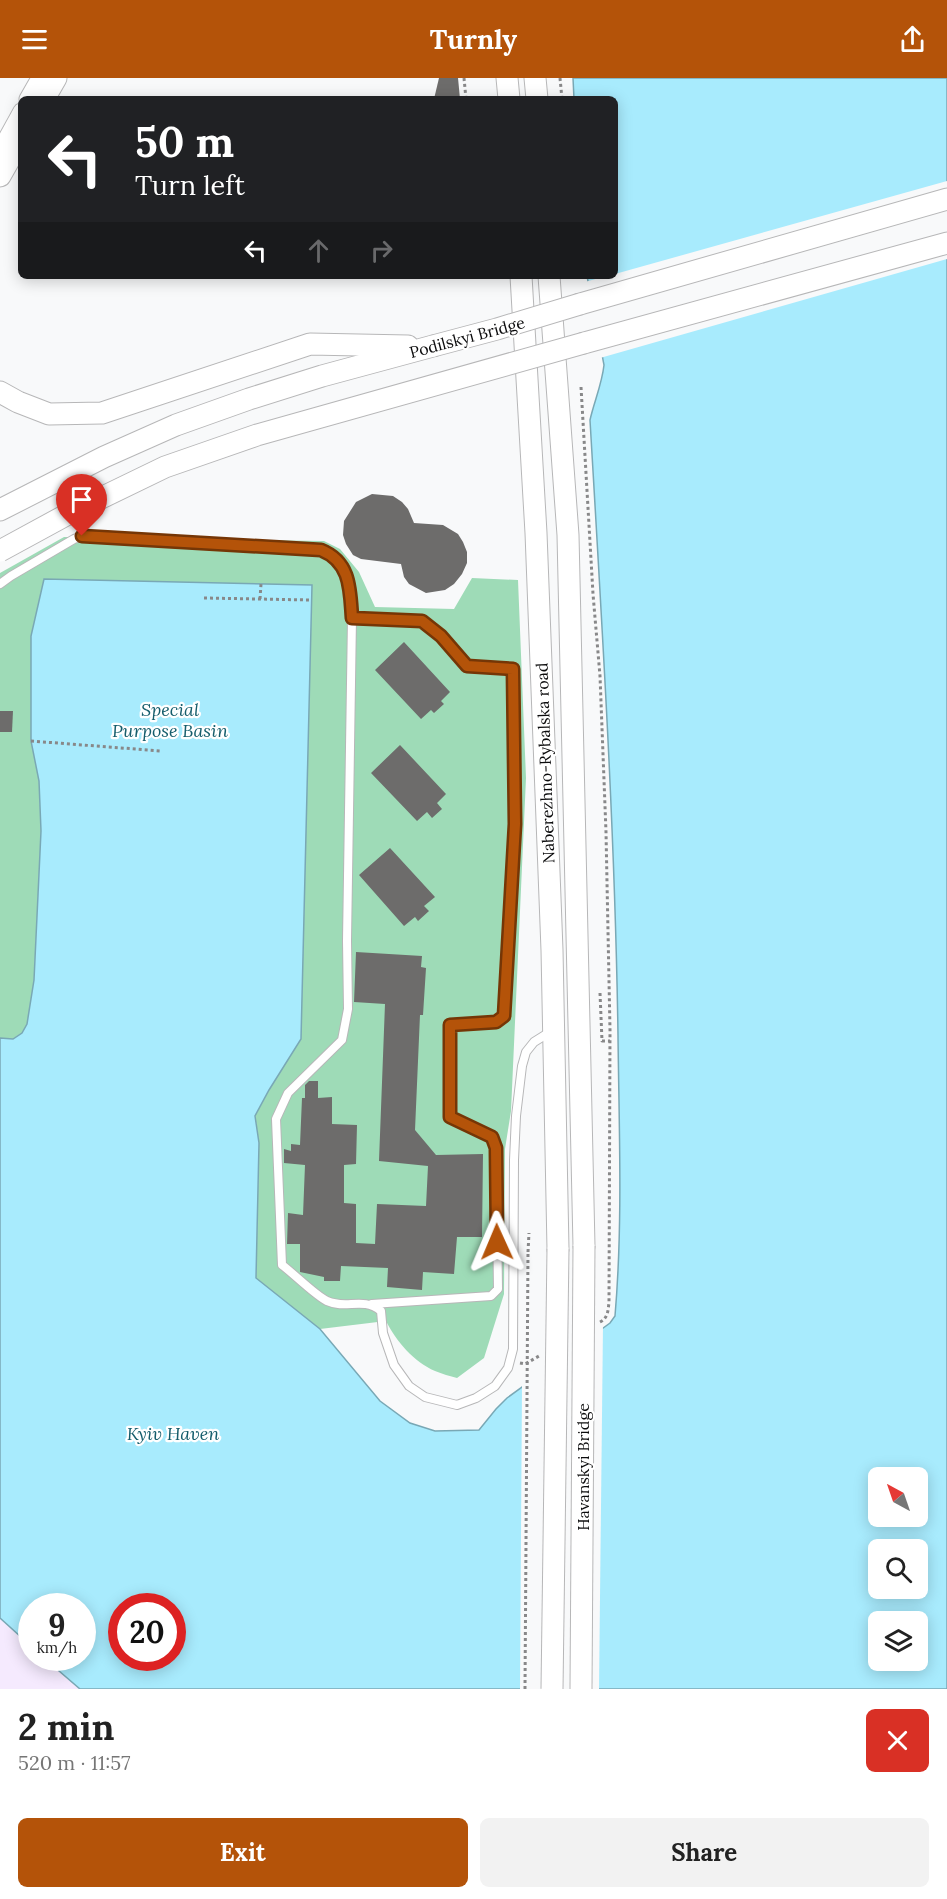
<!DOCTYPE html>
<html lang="en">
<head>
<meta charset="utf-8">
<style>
  body { margin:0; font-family:Lora,serif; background:#f2f2f2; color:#222; height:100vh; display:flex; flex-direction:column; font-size:22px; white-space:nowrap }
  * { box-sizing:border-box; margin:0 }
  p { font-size:20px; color:#767676 }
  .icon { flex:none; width:33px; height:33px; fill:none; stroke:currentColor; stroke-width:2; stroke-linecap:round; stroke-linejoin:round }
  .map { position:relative; height:1611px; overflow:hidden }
  .side { display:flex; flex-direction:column; background:#fff; flex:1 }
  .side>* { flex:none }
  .banner { position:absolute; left:18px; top:18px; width:600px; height:183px; border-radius:9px; box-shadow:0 3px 15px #0003; background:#202124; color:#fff; overflow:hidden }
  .needle { width:39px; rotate:320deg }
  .fabs { position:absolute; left:868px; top:1389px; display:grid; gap:12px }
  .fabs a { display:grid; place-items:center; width:60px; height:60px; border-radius:9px; background:#fff; box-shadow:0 3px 15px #0003; font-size:30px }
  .speed { position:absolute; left:18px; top:1515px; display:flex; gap:12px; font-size:30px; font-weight:700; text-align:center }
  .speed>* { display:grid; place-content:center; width:78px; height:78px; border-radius:50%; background:#fff; box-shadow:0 3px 15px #0003; line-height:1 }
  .speed small { font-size:15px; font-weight:400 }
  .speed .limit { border:9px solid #d22; background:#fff; color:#111 }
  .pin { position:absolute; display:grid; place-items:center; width:51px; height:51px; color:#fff; margin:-62px -26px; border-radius:50% 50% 50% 0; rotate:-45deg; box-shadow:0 0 6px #0007 }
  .pin .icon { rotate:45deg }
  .me { position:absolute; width:66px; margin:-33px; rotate:359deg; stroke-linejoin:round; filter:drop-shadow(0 0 4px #0008) }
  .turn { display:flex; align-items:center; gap:21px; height:126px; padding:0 18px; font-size:27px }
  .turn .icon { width:78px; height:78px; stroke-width:2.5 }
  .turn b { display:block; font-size:42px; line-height:51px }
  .lanes { display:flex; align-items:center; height:57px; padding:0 18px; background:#0003; justify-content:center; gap:30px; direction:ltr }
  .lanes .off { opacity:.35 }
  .round { display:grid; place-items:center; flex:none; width:63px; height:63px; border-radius:9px; background:#f2f2f2 }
  .overview { display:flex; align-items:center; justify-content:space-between; height:102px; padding:0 18px }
  h1 { font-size:36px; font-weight:800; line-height:45px }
  .primary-button { display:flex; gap:12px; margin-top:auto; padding:12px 18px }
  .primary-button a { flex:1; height:69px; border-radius:9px; background:#b45309; color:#fff; font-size:24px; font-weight:800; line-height:69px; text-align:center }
  .primary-button a+a { background:#f2f2f2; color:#222 }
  header { display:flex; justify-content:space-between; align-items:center; height:78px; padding:0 18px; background:#b45309; color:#fff; font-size:27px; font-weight:800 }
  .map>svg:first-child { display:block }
  .industrial { fill:#f5eafe }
  .green { fill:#9edbb7 }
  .water { fill:#a8ebfd; stroke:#79a8b5; stroke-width:1.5; fill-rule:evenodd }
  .pier { fill:#f8f9fa }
  .building { fill:#6d6c6b }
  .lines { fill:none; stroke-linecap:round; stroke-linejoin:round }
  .lane-casing { stroke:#b7b7b8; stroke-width:10 }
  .street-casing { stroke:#b7b7b8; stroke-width:17 }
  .secondary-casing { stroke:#b7b7b8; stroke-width:23 }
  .path { stroke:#888889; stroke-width:3; stroke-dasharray:3 3; stroke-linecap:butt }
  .lane { stroke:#fff; stroke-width:8 }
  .street { stroke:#fff; stroke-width:15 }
  .secondary { stroke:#fff; stroke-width:21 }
  .secondary-bridge-casing { stroke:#b7b7b8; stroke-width:23; stroke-linecap:butt }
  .path-bridge { stroke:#888889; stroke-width:3; stroke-dasharray:3 3; stroke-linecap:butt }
  .secondary-bridge { stroke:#fff; stroke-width:21 }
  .route-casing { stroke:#753606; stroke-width:15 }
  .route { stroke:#b45309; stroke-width:10 }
  .labels { text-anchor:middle; stroke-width:4.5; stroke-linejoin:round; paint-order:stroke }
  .street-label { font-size:16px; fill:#0b0b0c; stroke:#fff }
  .water-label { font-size:18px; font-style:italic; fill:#155d6c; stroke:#fff }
</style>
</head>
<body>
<header><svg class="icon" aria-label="menu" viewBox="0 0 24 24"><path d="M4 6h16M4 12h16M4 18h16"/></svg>Turnly<svg class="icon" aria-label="share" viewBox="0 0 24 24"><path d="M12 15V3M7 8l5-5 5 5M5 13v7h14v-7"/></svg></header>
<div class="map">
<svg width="947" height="1611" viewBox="0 0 947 1611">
  <rect width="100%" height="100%" fill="#f8f9fa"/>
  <path class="industrial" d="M0,1540l31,28 1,12h12l36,31h-80z"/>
  <path class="green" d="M64,459l260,4 16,8 19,23 16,35 79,2 18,-31 46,2 8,198 -15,333 -6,38 -1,145 -20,64 -27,20c-7,-2 -15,-4 -22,-7 -21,-9 -39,-30 -49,-50l-66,8 -64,-50 3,-136 -4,-27 14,-26 -225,-511 -13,57v105l8,40 2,50 -7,149 -7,44 -5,10 -9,5 -13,-1v-465z"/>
  <path class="water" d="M573,0h374v1611h-867l-36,-31h38v-52h-50l-1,40 -31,-28v-580l13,1 9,-6 5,-9 7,-44 7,-149 -2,-50 -8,-40v-105l13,-57 268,6 -11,454 -32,51 -14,26 4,27 -3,135 64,51 60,72 30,22 25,8 44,-1 17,-21 11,-11 103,-75 5,-7c8,-94 4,-187 3,-281 -3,-205 -16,-410 -28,-615 4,-18 12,-36 14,-55l-17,-89h28v-177h-41zM879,1400h39v38h-39zM879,1472h39v38h-39zM122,1528h50v52h-50zM879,1544h39v38h-39z"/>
  <g class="pier">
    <path d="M947,103v78l-347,99 -15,-76 21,-6h9v-2z"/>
    <path d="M603,1246l-4,365h-79l2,-305z"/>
  </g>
  <g class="building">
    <path d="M439,0h19l2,21h-26z"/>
    <path d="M372,416l21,2 9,6 6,7 6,14 29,2 15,9 5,8 4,10v11l-5,11 -8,10 -9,6 -19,3 -17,-9 -5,-7 -3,-13 -40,-5 -8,-4 -7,-11 -3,-9 1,-14 12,-19z"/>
    <path d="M404,564l46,50 -9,9 3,3 -10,9 -3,-3 -10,9 -46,-49z"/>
    <path d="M0,633h13l-1,21h-12z"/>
    <path d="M400,667l46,49 -9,9 5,6 -10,9 -5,-6 -10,9 -46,-48z"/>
    <path d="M390,770l45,49 -11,9 5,5 -11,10 -3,-4 -11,9 -45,-51z"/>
    <path d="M356,874l66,4 -1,11 5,1 -3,47h-3l-5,115 21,25 47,-1 -1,83h-25l-3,37 -31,-2 -1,18 -35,-3 1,-19 -47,-2 -1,15h-16v-4l-24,-5v-28h-13l1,-31 15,2 2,-50 -21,-2v-14l7,2v-7l9,1 2,-47h3v-13l4,-4h9v17l14,-1v27l25,1 -1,39 -12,1v38l12,1v39l19,1 2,-40 49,2 2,-40 -49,-5 6,-157 -31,-2z"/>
  </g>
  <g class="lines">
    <g class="lane-casing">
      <g id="lane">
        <path d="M0,506l11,-8 63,-37 8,-3 239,15c30,11 29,39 31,67l-5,323 1,68 -6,31 -54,53 -12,26 6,146c11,8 34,31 45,36 20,9 35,-5 54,10l2,22 11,32 15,21 16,11 32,8 19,-7 19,-12 13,-18 5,-19 1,-189 2,-44 6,-50 4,-14 8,-10 16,-10"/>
        <path d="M352,540l70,3 19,15 26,30 46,3 2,155 -11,192 -8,6 -46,3v92l42,20 4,11 2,141 -7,7 -119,8"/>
      </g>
    </g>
    <g class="street-casing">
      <g id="street">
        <path d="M27,21l12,-21"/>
        <path d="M0,71l21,-38"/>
      </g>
    </g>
    <g class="secondary-casing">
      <g id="secondary">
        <path d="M507,0l2,21"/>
        <path d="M535,0l2,21"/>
        <path d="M44,21l12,-21"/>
        <path d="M0,98l21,-37"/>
        <path d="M521,198l15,257 16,417 6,299"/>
        <path d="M549,198l19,259 16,711"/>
        <path d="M580,226l367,-105"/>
        <path d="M584,265l363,-100"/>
        <path d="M0,314l18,10 31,12 53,-1 208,-69 98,2"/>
        <path d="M0,432l104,-53 72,-32 73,-26 73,-23 111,-30"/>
      </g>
    </g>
    <g class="path">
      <path d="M464,0l2,21"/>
      <path d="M560,0l2,21"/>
      <path d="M581,309l12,207 7,82 6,156 4,198 -1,272c-1,9 -1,16 -9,20"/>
      <path d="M204,520l107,2"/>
      <path d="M260,521l1,-15"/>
      <path d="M31,663l130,10"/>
      <path d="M600,915l2,48h8"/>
      <path d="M528,1174l1,-19"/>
      <path d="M520,1285l5,1 14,-8"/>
    </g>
    <use href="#lane" class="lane"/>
    <use href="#street" class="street"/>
    <use href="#secondary" class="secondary"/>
    <g class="secondary-bridge-casing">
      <g id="secondary-bridge">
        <path d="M433,268l64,-17 83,-25"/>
        <path d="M0,473l68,-37 97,-47 92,-32 327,-92"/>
        <path d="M552,1611l6,-440"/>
        <path d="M581,1611l3,-443"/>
      </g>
    </g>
    <path class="path-bridge" d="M525,1611l3,-437"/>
    <use href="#secondary-bridge" class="secondary-bridge"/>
  </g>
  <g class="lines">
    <g class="route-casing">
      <path id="route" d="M82,458l239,14c30,12 29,40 31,68l70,3 19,15 26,30 46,3 2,155 -11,192 -8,6 -46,3v92l42,20 4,11 1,94"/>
    </g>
    <use href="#route" class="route"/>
  </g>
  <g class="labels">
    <g class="street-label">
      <text transform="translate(467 259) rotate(-15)" y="6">Podilskyi Bridge</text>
      <text transform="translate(545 685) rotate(-92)" y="6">Naberezhno-Rybalska road</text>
      <text transform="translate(583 1389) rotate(-90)" y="6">Havanskyi Bridge</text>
    </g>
    <g class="water-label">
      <text x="170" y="638">Special<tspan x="170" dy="21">Purpose Basin</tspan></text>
      <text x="173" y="1362">Kyiv Haven</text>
    </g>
  </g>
</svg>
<div class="fabs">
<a><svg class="needle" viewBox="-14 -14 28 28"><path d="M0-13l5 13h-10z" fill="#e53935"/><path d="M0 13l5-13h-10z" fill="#767676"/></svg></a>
<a><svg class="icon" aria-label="search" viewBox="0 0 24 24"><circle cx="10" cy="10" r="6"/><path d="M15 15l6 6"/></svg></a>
<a><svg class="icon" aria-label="layers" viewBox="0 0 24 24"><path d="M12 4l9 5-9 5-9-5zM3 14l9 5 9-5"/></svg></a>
</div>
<div class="speed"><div>9<small>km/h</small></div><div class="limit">20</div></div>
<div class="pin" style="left:82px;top:458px;background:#d93025"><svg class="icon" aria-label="arrive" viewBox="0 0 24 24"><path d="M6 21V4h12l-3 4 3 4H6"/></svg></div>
<svg class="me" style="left:497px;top:1164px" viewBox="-20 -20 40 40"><path d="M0-17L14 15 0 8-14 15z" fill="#b45309" stroke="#fff" stroke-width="4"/></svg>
<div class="banner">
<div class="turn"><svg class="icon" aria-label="left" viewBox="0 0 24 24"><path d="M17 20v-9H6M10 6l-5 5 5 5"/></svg><div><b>50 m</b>Turn left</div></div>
<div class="lanes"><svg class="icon" aria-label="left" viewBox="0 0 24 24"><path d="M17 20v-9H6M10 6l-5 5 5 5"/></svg><svg class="icon off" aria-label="ahead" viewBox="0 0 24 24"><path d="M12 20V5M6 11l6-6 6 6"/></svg><svg class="icon off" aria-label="right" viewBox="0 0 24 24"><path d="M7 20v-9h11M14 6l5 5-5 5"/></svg></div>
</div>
</div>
<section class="side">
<div class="overview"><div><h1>2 min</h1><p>520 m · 11:57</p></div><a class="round" style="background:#d93025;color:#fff"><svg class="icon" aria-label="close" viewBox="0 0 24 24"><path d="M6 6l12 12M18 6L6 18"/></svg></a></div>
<div class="primary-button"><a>Exit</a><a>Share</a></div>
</section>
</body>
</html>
